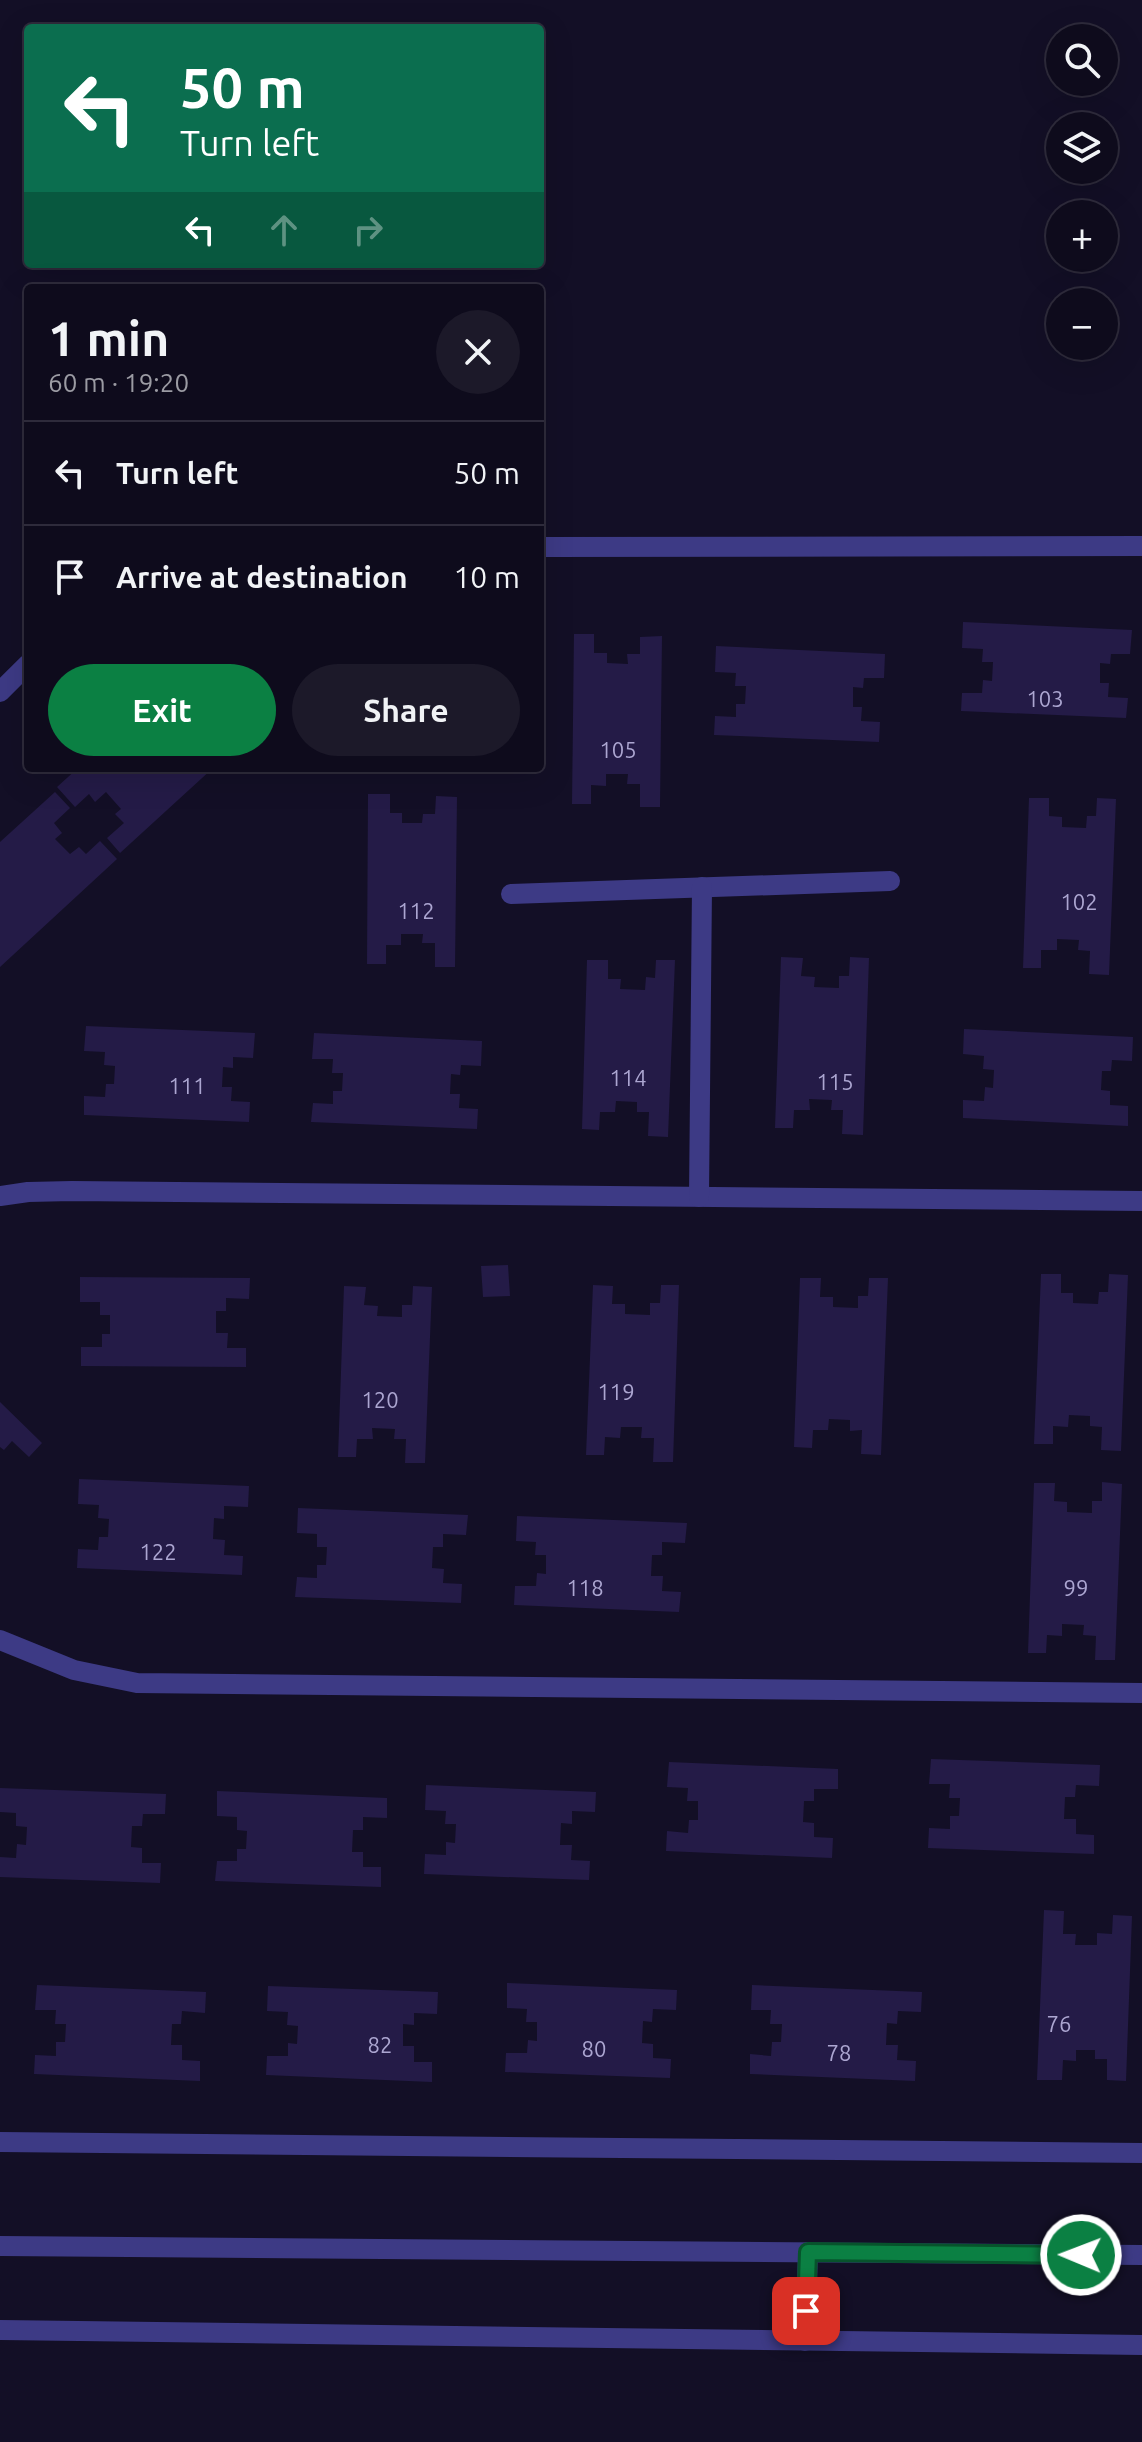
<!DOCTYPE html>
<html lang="en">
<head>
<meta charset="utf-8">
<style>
  body { margin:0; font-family:Ubuntu,sans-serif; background:#1c1929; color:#f1f3f6; height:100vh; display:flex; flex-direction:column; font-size:30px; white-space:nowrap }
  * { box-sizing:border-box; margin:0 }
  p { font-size:26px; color:#9b9ba3 }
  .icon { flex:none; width:44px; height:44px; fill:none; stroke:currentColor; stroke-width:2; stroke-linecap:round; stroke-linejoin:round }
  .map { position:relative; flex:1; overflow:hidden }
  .details { position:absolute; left:24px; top:284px; width:520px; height:488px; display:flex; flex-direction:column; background:#0e0b1c; border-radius:8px; box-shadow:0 8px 32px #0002,0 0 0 2px #2e2b3b }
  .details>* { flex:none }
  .banner { position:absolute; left:24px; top:24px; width:520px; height:244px; border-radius:8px; box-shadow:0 8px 32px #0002,0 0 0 2px #2e2b3b; background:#0b6e4f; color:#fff; overflow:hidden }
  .controls { position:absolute; left:1046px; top:24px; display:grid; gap:16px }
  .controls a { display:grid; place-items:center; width:72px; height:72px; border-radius:50%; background:#0e0b1c; box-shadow:0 8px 32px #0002,0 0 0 2px #2e2b3b; font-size:40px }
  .pin { position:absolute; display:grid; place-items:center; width:68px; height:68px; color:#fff; margin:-34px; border-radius:16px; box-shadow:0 4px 12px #0006 }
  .me { position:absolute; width:88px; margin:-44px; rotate:271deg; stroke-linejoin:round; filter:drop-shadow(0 0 6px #0008) }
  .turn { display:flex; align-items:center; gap:28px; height:168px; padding:0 24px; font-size:36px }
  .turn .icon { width:104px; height:104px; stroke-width:2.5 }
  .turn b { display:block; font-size:56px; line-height:68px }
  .lanes { display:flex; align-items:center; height:76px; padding:0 24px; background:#0003; justify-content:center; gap:40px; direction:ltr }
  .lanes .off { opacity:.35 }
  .round { display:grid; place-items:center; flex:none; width:84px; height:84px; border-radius:42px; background:#1c1929 }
  .summary { display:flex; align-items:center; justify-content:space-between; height:136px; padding:0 24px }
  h1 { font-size:48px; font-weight:700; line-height:60px }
  .cta { display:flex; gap:16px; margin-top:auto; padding:16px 24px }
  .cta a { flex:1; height:92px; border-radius:48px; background:#0b8043; color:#fff; font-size:32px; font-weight:700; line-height:92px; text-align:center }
  .cta a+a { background:#1c1929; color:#f1f3f6 }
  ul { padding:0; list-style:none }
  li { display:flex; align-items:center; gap:24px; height:104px; padding:0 24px; border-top:2px solid #2e2b3b }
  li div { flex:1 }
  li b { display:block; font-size:30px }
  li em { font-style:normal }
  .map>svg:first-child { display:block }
  .building { fill:#241b47 }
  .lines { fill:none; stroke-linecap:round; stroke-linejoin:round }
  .minor { stroke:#3d3a85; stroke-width:20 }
  .route-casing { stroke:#07532c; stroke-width:20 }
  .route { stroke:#0b8043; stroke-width:14 }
  .labels { text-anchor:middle; stroke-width:8; stroke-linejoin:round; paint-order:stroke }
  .number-label { font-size:22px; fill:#aca6d1 }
</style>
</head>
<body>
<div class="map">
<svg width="1142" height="2442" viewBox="0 0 1142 2442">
  <rect width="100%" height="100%" fill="#130f26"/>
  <g class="building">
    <path d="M963,622l169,8 -2,24h-19l-1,10 -10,-1v20h9l-1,14 20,1 -2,20 -165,-7 1,-18h20l1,-13 9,1 1,-19h-11l1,-13 -21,-1z"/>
    <path d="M574,634h20v19h13v10l21,1 -1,-10h13v-17l22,-1 -2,171h-20v-23h-13l1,-10h-22v12l-15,-1v19h-19z"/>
    <path d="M716,646l169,8 -1,24h-20l-1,10 -10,-1v20h9l-1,14 19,1 -1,20 -165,-7 1,-19 21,1v-13h9l1,-18h-11l1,-13 -21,-1z"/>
    <path d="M78,768h135l-93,85 -13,-15 17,-15 -9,-9 6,-5 -15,-17 -11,10 -6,-8 -14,13 -18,-20z"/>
    <path d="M55,792l15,16 -16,15 8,10 -7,6 15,15 9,-7 7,7 14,-13 17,18 -117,108v-125z"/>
    <path d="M368,794h22v19h12v10h20l1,-9h12l1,-18 21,1 -2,170h-20v-24h-13l1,-9h-22v11h-15v19h-19z"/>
    <path d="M1029,798h20v18l13,1v10l24,1 1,-12h9l1,-18 19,1 -7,176 -20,-1 1,-23 -12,-1 1,-10 -22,-1v11h-16v18h-18z"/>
    <path d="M781,957l22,1 -2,18 14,1 -1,10 25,1v-12h10l1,-19 19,1 -6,177 -21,-1 1,-24h-12l1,-10 -23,-1 1,11h-16l-1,18h-18z"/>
    <path d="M587,960h21v19h13l-1,10 25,1 1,-13 9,1 1,-18h19l-7,177 -20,-1 1,-24h-12v-10l-21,-1 -1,11h-15l-1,18 -17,-1z"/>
    <path d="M86,1026l169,7 -2,25 -20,-1v11l-10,-1 -1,20h10l-1,14 19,1 -1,20 -165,-7v-19l21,1 1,-13h8l1,-18 -11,-1 1,-13 -21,-1z"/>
    <path d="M964,1029l169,8 -1,24 -20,-1 -1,11h-9l-1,19 9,1v14l18,1v20l-165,-8v-18l21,1 1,-14 8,1 1,-18 -11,-1 1,-13 -21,-2z"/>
    <path d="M314,1033l168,8 -1,25 -20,-1 -1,10 -9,-1 -1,20h10l-1,14 19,1 -1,20 -166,-7 2,-19 20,1v-13h9l1,-18h-11l1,-14h-21z"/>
    <path d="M508,1265l2,31 -27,1 -2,-31z"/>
    <path d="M1041,1274h20v19h12v10l25,1 1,-12h9l1,-18 19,1 -7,176 -20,-1 1,-23 -12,-1v-10l-21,-1 -1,12 -15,-1v18h-19z"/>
    <path d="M80,1277l170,1 -1,21 -23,-1v13h-10v22h12l-1,15h19v19l-165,-1v-19h21v-13h8v-19h-10v-13h-20z"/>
    <path d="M800,1278h21l-1,19h13v10l25,1v-12h10l1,-18h19l-7,177 -20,-1 1,-24 -12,1v-11l-21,-1 -1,11h-15l-1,18 -18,-1z"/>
    <path d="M593,1285l20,1 -1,18h13v10l25,1v-12h10l1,-18h18l-6,177h-20l1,-24h-13l1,-11h-21l-1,11 -15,-1 -1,18h-18z"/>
    <path d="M344,1286l22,1 -2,18 14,1 -1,10 25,1v-12h10l1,-19 19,1 -7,176h-20l1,-24h-12l1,-10 -23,-1 1,11h-16l-1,18h-18z"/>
    <path d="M0,1402l42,41 -13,14 -17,-16 -8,9 -4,-3z"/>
    <path d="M79,1479l170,7 -1,21 -24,-1v13l-10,-1 -1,21 12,1 -1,15 19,1 -1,19 -165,-7 1,-19 20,1 1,-13h9l1,-18 -11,-1 1,-13 -21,-1z"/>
    <path d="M1102,1482l20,2 -7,176h-20l1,-24 -13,-1 1,-10 -22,-1v12l-15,-1 -1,18h-18l6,-170h21l-1,18 13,1v10l25,1v-12h10z"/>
    <path d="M298,1508l170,7 -2,20 -23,-1v13h-10l-1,21 12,1 -1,14 19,1 -1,19 -166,-6 2,-20 20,1v-13h9l1,-18h-10v-13l-20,-1z"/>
    <path d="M517,1516l170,7 -2,20 -23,-1v13h-10l-1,21h12l-1,15 19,1 -2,20 -165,-7 1,-19h21l1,-13 9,1v-19h-11l1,-13 -20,-1z"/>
    <path d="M931,1759l169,6 -1,21 -23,-1 -1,12h-10l-1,22h12v15l18,1v19l-166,-6 1,-20 21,1v-13h9l1,-18h-11l1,-14h-21z"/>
    <path d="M669,1762l169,7v20h-24v12h-10l-1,21 11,1v14l19,1 -1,20 -166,-7 1,-20 21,2 1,-13h9v-19h-11l1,-13 -21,-1z"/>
    <path d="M426,1785l170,7 -1,20 -23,-1v13l-11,-1 -1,22h12l-1,15 19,1 -1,19 -165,-6 1,-20 21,1v-13l9,1 1,-19h-11l1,-13 -21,-1z"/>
    <path d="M0,1788l166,6 -1,20h-22l-1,12h-10l-1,21 11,1v15h19l-1,20 -160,-6v-20l16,1 1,-14 9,1 1,-18 -11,-1v-13l-16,-1z"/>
    <path d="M217,1791l170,7v20l-24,-1v13h-10l-1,22h11v15h18v20l-166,-6 2,-20h20v-12h9l1,-18 -10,-1v-13l-20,-1z"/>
    <path d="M1044,1910l20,1 -1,23h13l-1,11h22v-12l15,1 1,-19 19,1 -6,165 -19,-1v-21h-12v-9h-19v11l-13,-1 -1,20h-25z"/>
    <path d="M507,1983l170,7 -1,20 -23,-1 -1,13 -9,-1 -1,22 11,1v14l18,1 -1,19 -165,-6 1,-19h21l1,-13 9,1v-19h-11l1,-13 -20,-1z"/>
    <path d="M37,1985l169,7 -1,21 -23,-2 -1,13h-9l-1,21h11v15l18,1v20l-166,-7 1,-19 21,1v-14h9l1,-18h-11l1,-14h-21z"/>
    <path d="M752,1985l170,7 -1,20 -23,-1 -1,13 -10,-1 -1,22h12l-1,15 19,1 -1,20 -165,-7v-20l21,2 1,-14h9l1,-18h-12l1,-14h-20z"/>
    <path d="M268,1986l170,6 -1,22 -23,-1v12l-11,-1v22h11v16h18v20l-166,-7 1,-19h21v-13l9,1 1,-18 -11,-1 1,-13 -21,-1z"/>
  </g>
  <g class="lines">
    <g class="minor">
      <path d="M540,547l602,-1"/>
      <path d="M0,692l28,-28"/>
      <path d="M511,894l379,-13"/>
      <path d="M0,1196l28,-4 44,-1 1070,10"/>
      <path d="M699,1197l3,-310"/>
      <path d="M0,1640l74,30 63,13 1005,10"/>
      <path d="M0,2142l1142,11"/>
      <path d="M0,2246l1142,9"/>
      <path d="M0,2330l1142,15"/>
      <path d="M805,2341l3,-89"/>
    </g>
  </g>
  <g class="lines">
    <g class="route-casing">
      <path id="route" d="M806,2311l2,-59 273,3"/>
    </g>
    <use href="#route" class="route"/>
  </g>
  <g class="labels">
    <g class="number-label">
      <text x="1045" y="707">103</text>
      <text x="618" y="758">105</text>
      <text x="1079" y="910">102</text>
      <text x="416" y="919">112</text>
      <text x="628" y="1086">114</text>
      <text x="835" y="1090">115</text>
      <text x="187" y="1094">111</text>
      <text x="616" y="1400">119</text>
      <text x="380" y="1408">120</text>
      <text x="158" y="1560">122</text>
      <text x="585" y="1596">118</text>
      <text x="1076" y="1596">99</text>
      <text x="1059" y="2032">76</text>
      <text x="380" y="2053">82</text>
      <text x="594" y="2057">80</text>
      <text x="839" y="2061">78</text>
    </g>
  </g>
</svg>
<div class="controls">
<a><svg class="icon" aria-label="search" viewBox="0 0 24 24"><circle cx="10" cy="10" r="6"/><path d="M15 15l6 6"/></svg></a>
<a><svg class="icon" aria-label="layers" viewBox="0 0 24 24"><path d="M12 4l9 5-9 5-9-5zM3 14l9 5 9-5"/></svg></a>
<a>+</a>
<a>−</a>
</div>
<div class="pin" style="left:806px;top:2311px;background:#d93025"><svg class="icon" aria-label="arrive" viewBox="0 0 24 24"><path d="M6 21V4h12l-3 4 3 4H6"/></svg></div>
<svg class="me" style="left:1081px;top:2255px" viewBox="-20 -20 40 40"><circle r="17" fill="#0b8043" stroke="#fff" stroke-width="3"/><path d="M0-11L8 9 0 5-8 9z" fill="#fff"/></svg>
<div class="banner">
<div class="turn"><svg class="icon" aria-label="left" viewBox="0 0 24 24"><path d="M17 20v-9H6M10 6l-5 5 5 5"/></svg><div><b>50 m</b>Turn left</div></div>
<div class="lanes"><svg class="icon" aria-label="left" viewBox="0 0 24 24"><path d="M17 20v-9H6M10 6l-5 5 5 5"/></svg><svg class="icon off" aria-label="ahead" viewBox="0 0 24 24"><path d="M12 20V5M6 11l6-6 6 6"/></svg><svg class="icon off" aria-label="right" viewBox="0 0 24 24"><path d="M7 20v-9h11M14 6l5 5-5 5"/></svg></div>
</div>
<section class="details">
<div class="summary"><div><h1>1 min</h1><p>60 m · 19:20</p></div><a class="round"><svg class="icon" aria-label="close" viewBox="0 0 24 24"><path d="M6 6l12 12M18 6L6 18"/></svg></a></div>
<ul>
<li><svg class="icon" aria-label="left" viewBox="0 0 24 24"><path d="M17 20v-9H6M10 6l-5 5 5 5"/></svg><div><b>Turn left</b></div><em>50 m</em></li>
<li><svg class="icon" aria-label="arrive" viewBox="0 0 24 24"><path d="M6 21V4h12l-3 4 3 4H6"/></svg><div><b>Arrive at destination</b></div><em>10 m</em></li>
</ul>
<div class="cta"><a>Exit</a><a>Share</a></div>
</section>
</div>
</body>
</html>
